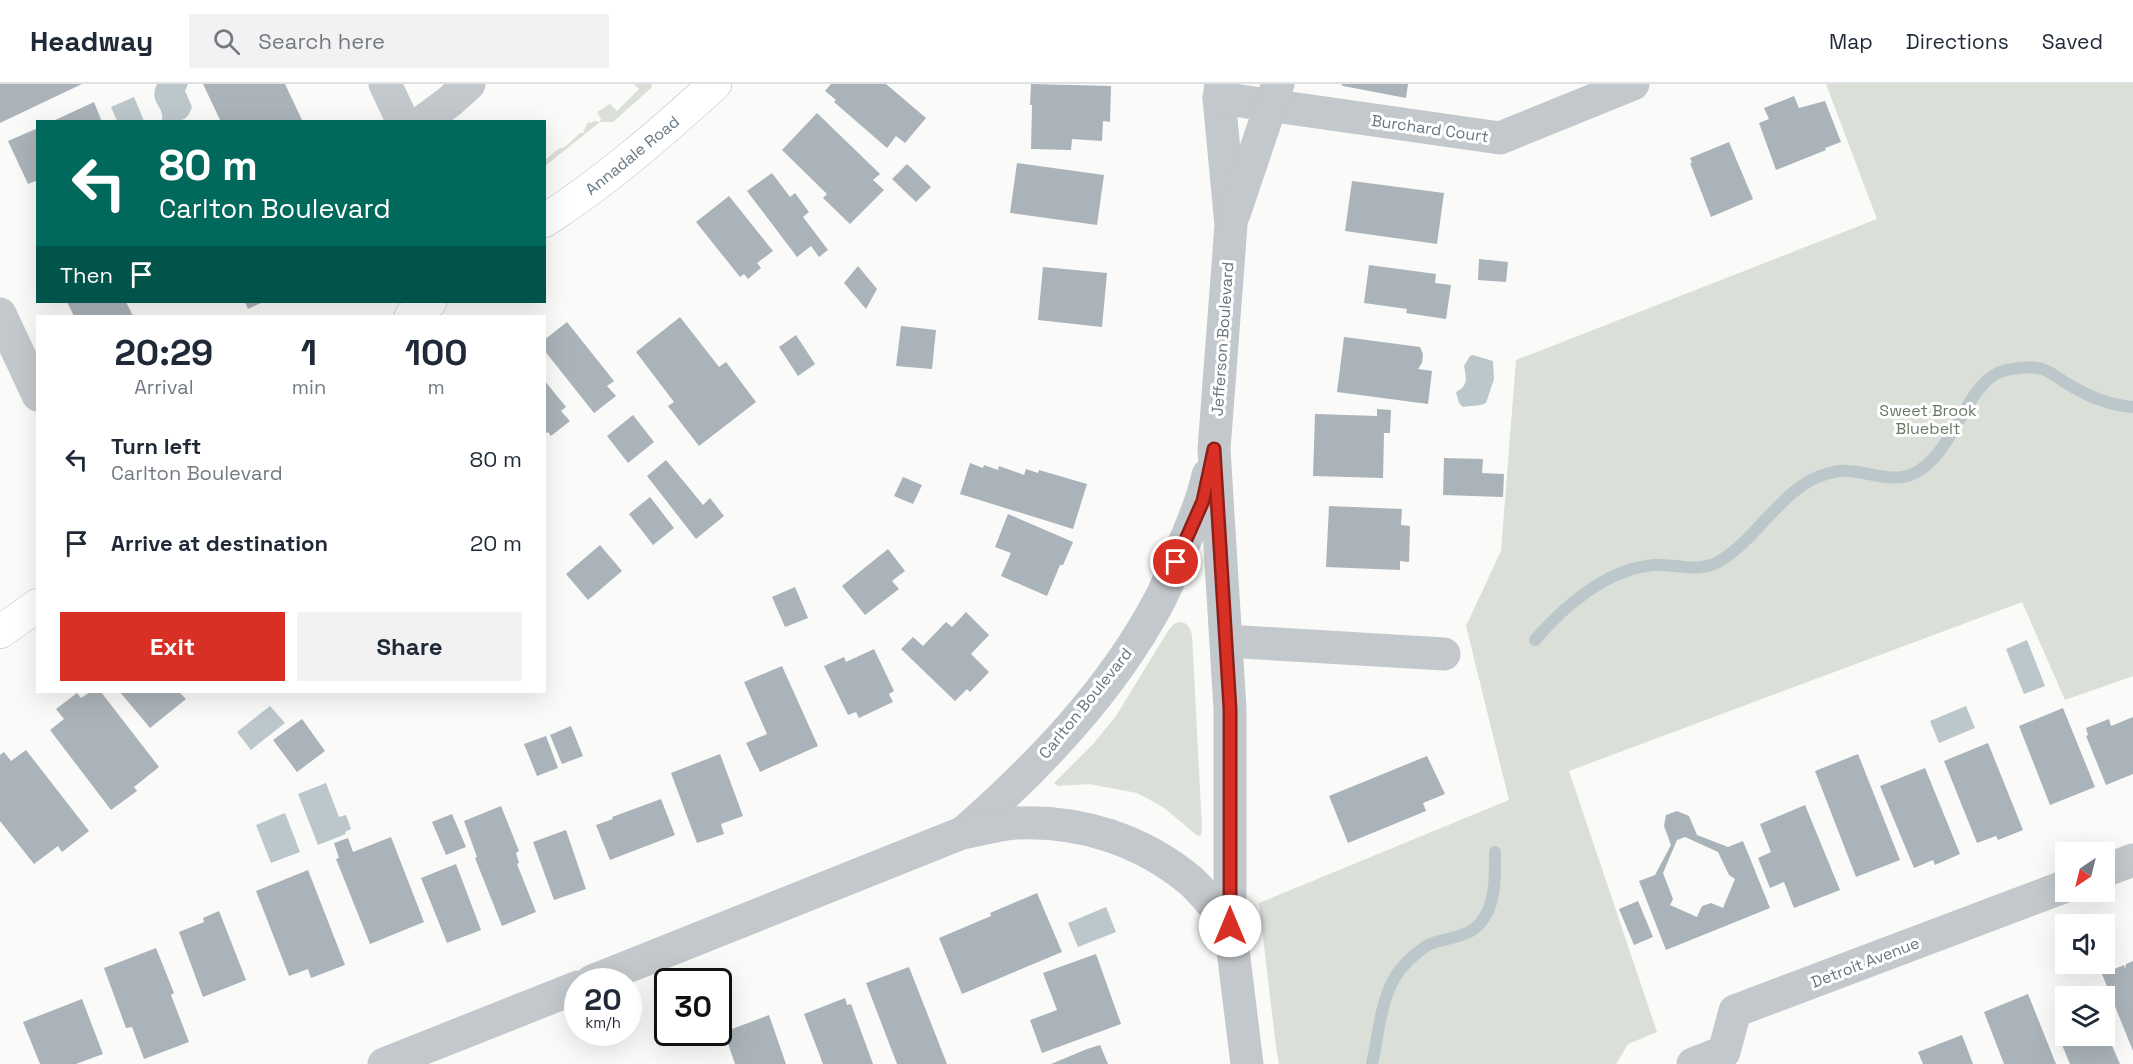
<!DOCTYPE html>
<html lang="en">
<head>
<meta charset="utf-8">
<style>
  body { margin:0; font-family:"Space Grotesk",sans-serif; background:#f2f2f3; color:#1f2937; height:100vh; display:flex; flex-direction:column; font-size:22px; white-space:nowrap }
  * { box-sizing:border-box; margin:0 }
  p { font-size:20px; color:#747a83 }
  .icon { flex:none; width:33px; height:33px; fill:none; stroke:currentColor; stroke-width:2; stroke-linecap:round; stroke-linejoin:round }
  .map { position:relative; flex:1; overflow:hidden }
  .panel { position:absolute; left:36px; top:231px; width:510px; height:378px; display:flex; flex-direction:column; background:#fff; border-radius:0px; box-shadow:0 6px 24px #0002 }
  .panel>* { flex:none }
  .banner { position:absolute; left:36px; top:36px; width:510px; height:183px; border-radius:0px; box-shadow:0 6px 24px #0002; background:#00695c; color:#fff; overflow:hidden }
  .needle { width:39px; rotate:215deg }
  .buttons { position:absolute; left:2055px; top:758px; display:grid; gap:12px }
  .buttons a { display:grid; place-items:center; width:60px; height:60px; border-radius:0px; background:#fff; box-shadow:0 6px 24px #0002; font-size:30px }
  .speed { position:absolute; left:564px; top:884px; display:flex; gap:12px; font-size:30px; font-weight:700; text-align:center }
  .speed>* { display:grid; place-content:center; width:78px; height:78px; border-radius:50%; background:#fff; box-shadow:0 6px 24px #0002; line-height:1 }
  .speed small { font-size:15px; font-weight:400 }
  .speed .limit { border:3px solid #111; border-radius:9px; background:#fff; color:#111 }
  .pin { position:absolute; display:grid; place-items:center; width:51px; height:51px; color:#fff; margin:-26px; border:3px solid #fff; border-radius:50%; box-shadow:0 2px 6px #0007 }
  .me { position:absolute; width:66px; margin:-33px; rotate:0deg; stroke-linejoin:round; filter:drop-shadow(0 0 4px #0008) }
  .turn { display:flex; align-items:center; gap:21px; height:126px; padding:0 24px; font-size:27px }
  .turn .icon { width:78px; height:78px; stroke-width:2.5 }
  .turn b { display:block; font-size:42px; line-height:51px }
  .then { display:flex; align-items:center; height:57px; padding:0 24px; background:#0003; gap:12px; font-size:22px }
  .eta { display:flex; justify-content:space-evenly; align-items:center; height:102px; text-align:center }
  .eta b { font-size:36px; font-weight:600; line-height:42px }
  .action { display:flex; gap:12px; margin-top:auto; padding:12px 24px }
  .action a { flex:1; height:69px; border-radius:0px; background:#d93025; color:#fff; font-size:24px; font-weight:600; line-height:69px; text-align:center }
  .action a+a { background:#f2f2f3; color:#1f2937 }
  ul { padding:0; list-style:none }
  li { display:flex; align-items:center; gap:18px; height:84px; padding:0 24px }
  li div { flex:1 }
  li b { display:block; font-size:22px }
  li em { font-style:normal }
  header { display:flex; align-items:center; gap:36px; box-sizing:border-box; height:84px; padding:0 30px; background:#fff; border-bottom:2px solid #e0e1e3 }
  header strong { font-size:28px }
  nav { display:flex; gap:33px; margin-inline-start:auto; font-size:21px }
  .search { width:420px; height:54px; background:#f2f2f3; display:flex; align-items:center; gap:15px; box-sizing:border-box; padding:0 21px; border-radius:0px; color:#747a83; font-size:22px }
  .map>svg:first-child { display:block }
  .green { fill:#dadfd7 }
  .water { fill:#bbc7cb }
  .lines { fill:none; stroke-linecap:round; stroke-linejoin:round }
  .stream { stroke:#bbc7cb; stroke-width:12 }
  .building { fill:#aab3b9; fill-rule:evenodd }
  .secondary-casing { stroke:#b3babf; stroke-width:34 }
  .street { stroke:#c3c8cc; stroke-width:33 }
  .secondary { stroke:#fff; stroke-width:33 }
  .route-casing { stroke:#8d1f18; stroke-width:15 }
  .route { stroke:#d93025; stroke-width:10 }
  .labels { text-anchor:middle; stroke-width:6; stroke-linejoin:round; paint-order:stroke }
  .street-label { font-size:16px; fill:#657683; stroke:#fff }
  .park-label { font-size:16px; fill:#687a64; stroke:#fff }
</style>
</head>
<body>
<header>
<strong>Headway</strong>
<div class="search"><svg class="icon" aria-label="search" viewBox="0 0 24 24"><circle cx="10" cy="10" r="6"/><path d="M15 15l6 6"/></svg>Search here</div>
<nav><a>Map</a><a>Directions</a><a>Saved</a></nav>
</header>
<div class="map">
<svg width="2133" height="980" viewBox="0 0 2133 980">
  <rect width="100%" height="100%" fill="#fafaf8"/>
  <g class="green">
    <path d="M634,0h18l-1,4 -38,34h-13l-55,44v-6l13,-11 7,-2 15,-14h3l5,-11 2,1 5,-2 5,1 1,-3 -4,-7 13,-8 7,7 22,-22z"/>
    <path d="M1826,0h307v592l-68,24 -43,-98 -453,169 88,261 -29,12 -12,20h-337l-3,-17 -17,-144 250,-103 -43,-174 35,-75 15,-191 361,-141z"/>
    <path d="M1180,538c8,1 10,5 12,13l10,193 -1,7 -3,1 -35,-29 -26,-14 -48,-9 -31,2 -4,-3 40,-40 22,-27 52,-85 6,-7z"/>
  </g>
  <g class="water">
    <path d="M157,0h31l-3,7 7,16c-5,16 -14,15 -30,14 3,-15 -14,-18 -5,-37z"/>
    <path d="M134,13l10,24h-27l-6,-14z"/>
    <path d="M1473,271l20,6 1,18 -8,24c-8,4 -14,2 -23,4l-4,-4 -3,-11c13,-6 10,-15 8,-26l6,-10z"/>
    <path d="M2027,556l18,46 -21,8 -18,-45z"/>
    <path d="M270,622l15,17 -34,27 -14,-18z"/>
    <path d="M1966,622l9,22 -36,15 -9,-22z"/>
    <path d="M326,699l13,34 7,-2 5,14 -6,3 1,2 -28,11 -20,-51z"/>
    <path d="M285,729l15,39 -29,11 -15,-38z"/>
    <path d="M1106,823l10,25 -38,15 -10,-24z"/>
  </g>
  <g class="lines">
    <g class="stream">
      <path d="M1535,556c29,-34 73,-72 120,-75 22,-1 42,8 63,-3 38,-21 66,-77 108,-88 7,-2 16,-4 22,-3 23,1 45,13 67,2 41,-21 51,-94 91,-103 12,-2 24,-4 36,-1 8,2 16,9 24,14 22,13 41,22 67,24"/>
      <path d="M1372,980c7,-31 8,-66 27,-93 7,-9 21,-22 31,-27 24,-9 45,-5 58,-33 8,-18 7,-40 7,-59"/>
    </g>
  </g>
  <g class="building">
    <path d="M0,0h82l-82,39z"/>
    <path d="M203,0h82l17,36 -3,2h-78z"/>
    <path d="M831,0h55l40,34 -21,25 -9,-7 -9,12 -53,-46 2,-2 -11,-9z"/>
    <path d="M1031,0l80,2 -1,36 -7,-1 -1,20 -30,-2 -1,11 -40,-1 1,-44h-2z"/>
    <path d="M1341,0h67l-2,14 -63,-12z"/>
    <path d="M1794,12l5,12 26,-7 16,41 -16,6 1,2 -50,20 -17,-47 10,-4 -5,-11z"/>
    <path d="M94,18l8,20h-51z"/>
    <path d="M817,29l63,61 -7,6 11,10 -34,34 -27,-26 4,-4 -45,-44z"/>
    <path d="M38,44v52l-10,4 -20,-43z"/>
    <path d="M1729,58l24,57 -42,18 -21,-54h2l-2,-5z"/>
    <path d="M1017,79l87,12 -7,50 -87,-12z"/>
    <path d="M907,80l24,23 -15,15 -24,-23z"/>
    <path d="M772,89l18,24 5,-4 14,19 -6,5 25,33 -9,7 -8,-11 -14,11 -50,-66z"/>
    <path d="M1352,97l92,12 -7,51 -92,-13z"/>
    <path d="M729,112l44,55 -16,12 4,5 -13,11 -4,-5 -4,3 -44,-55z"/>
    <path d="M1479,175l29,3 -2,20 -28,-2z"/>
    <path d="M1369,181l67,9 -1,9 16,2 -5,34 -40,-6 1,-4 -43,-6z"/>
    <path d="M858,182l19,23 -11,20 -22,-26z"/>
    <path d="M1043,183l64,6 -5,54 -64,-7z"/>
    <path d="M67,218h59l7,14h-59z"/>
    <path d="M245,218h18l-15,7z"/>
    <path d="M680,233l39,50 7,-5 30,40 -57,44 -31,-40 6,-4 -38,-50z"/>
    <path d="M567,238l47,59 -7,5 9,10 -22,17 -50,-63v-10z"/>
    <path d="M901,242l35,4 -4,39 -36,-3z"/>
    <path d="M796,251l19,29 -17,12 -19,-29z"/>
    <path d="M1344,253l76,10 3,7 -1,9 -4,6 14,2 -4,33 -91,-12z"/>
    <path d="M544,296l22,27 -5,4 9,10 -19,15 -3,-4 -4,2z"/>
    <path d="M1377,325l14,1 -1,23h-6l-1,45 -70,-2 2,-62 62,2z"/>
    <path d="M633,331l21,27 -26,21 -21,-27z"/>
    <path d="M1444,374l39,1 -1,14 22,1 -1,23 -60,-2z"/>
    <path d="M666,376l37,45 7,-7 14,18 -28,23 -49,-63z"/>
    <path d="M970,379l13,5 1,-3 14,5 1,-4 25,9 2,-6 12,4 1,-3 48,14 -14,45 -113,-35z"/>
    <path d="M903,393l19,8 -9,19 -19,-8z"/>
    <path d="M650,413l24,31 -21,17 -24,-31z"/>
    <path d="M1329,422l73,3 -1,16 9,1 -1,36 -9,-1v9l-74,-3z"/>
    <path d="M1008,430l65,28 -10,23h-3l-13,31 -46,-20 10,-23 -16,-6z"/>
    <path d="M600,461l22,26 -34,29 -22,-26z"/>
    <path d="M888,465l17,22 -13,10 7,8 -34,26 -23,-29z"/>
    <path d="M795,503l13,31 -23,9 -13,-30z"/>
    <path d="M966,528l23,23 -18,19 18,18 -19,20 -3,-3 -12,12 -54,-52 12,-12 10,9 23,-24 6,5z"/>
    <path d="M874,565l20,42 -5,3 4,8 -34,16 -3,-6 -8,3 -24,-49 20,-9 2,5z"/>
    <path d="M782,582l36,80 -58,26 -14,-29 21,-9 -23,-52z"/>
    <path d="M90,608h11l58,75 -25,20 3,4 -26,19 -61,-80 14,-11 -8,-10 21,-16 4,5z"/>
    <path d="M120,608h59l7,7 -36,29z"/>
    <path d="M2063,624l32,79 -45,18 -31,-79z"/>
    <path d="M2133,633v57l-27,11 -20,-49 2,-1 -2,-7 23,-9 2,7z"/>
    <path d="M302,635l23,32 -28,21 -24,-32z"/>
    <path d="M571,642l12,30 -21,8 -12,-29z"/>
    <path d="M546,652l12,32 -21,8 -13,-32z"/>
    <path d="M1988,659l35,87 -25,10 -2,-4 -19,7 -33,-82z"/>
    <path d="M26,666l63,81 -27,21 -4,-6 -24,18 -34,-43v-66l4,-3 7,9z"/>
    <path d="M720,670l23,62 -22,8 3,10 -27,9 -26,-70z"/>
    <path d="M1858,670l42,106 -44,17 -41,-106z"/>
    <path d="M1427,672l18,38 -22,9 3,8 -78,32 -19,-47z"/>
    <path d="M1925,684l35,86 -25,11 -2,-5 -19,8 -34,-82z"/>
    <path d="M661,715l14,36 -65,25 -14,-35 17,-6 -1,-2z"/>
    <path d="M1805,721l35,85 -46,18 -10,-26 -14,6 -12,-30 13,-6 -11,-28z"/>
    <path d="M501,722l18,45 -3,2 3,10 -2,1 19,48 -34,14 -27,-68 2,-1 -13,-36z"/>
    <path d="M1677,727l12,5 8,19 31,12 15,-6 27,67 -104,42 -27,-69 16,-6 16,-30 -7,-19 2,-11zM1685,753l33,15 11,23 6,4 -12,29 -12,-5 -9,3 -5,11 -27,-12 3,-6 -10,-26 14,-33z"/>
    <path d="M452,730l14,33 -20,8 -14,-33z"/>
    <path d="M566,746l20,59 -32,11 -21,-58z"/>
    <path d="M391,753l33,85 -54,22 -34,-85 3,-1 -5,-15 14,-5 5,14z"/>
    <path d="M456,780l25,66 -34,13 -26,-65z"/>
    <path d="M308,786l37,95 -34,13 -3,-9 -19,7 -33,-85z"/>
    <path d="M1037,809l25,59 -100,42 -23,-56 52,-22 -1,-3z"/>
    <path d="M1638,817l15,36 -19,8 -15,-36z"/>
    <path d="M219,827l27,69 -43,17 -24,-65 25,-10 -1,-4z"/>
    <path d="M156,864l18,45 -3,2 18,47 -45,17 -12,-32 -6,1 -22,-60z"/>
    <path d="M1096,870l25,70 -79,29 -12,-33 27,-10 -14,-37z"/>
    <path d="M2133,877v90l-31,-77 22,-9 1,4 1,-5z"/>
    <path d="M909,883l38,97h-50l-31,-81z"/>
    <path d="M2028,910l28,70h-52l-20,-52z"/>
    <path d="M845,914l2,7 4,-1 22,60h-50l-19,-50z"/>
    <path d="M82,915l21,55 -27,10h-36l-17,-42z"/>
    <path d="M769,931l17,49h-51l-11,-32z"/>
    <path d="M2107,950l13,30h-50l-8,-19 21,-9 2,7z"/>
    <path d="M1962,951l11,29h-50l-5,-12z"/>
    <path d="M1100,961l8,19h-57l36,-15z"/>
  </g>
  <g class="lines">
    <g class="secondary-casing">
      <g id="secondary">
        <path d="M544,137c62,-40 117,-88 171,-137"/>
        <path d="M411,232l19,-14"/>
        <path d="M0,548l38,-27"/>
      </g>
    </g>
    <g class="street">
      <path d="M385,0l18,38"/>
      <path d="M1221,0l-2,14 12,127 -17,224 16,260v217l17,138"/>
      <path d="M1219,14l281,40 133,-54"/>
      <path d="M422,38l27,-20 20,-18"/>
      <path d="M1234,130l44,-130"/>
      <path d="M0,230l38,81"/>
      <path d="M1226,557l218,13"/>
      <path d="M964,748c75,-66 147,-141 194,-229 9,-16 15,-34 22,-51 12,-26 22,-50 28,-77"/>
      <path d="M2104,787l29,-11"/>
      <path d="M592,897l370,-148c18,-3 37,-9 54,-10 64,-3 126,17 175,58 14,13 27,30 39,45"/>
      <path d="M384,980l194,-77"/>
      <path d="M1693,980l31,-12 11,-41 331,-125"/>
    </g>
    <use href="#secondary" class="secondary"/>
  </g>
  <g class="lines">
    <g class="route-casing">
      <path id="route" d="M1176,478l27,-61 11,-52 16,260v217"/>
    </g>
    <use href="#route" class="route"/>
  </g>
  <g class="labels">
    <g class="street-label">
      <text transform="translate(1430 44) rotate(8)" y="6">Burchard Court</text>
      <text transform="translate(632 71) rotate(-39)" y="6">Annadale Road</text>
      <text transform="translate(1222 255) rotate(-86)" y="6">Jefferson Boulevard</text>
      <text transform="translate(1085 619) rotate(-51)" y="6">Carlton Boulevard</text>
      <text transform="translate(1865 878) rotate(-21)" y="6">Detroit Avenue</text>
    </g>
    <g class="park-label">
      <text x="1928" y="332">Sweet Brook<tspan x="1928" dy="18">Bluebelt</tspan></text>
    </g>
  </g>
</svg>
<div class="buttons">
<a><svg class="needle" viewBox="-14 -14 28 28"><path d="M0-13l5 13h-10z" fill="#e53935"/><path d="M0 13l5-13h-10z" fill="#747a83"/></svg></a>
<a><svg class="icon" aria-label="sound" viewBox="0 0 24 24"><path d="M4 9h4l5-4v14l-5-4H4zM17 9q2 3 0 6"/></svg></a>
<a><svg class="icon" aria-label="layers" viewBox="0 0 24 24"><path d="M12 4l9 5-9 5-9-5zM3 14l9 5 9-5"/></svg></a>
</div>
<div class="speed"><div>20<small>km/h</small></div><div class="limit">30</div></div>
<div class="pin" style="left:1176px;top:478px;background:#d93025"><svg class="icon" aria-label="arrive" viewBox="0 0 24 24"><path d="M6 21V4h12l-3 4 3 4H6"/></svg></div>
<svg class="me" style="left:1230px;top:842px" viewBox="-20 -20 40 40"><circle r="19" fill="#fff"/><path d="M0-13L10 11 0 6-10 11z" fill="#d93025"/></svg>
<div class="banner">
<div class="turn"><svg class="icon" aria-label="left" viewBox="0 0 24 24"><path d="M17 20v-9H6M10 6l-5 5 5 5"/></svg><div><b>80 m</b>Carlton Boulevard</div></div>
<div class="then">Then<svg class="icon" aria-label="arrive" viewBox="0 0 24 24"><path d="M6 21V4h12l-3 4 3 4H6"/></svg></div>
</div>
<section class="panel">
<div class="eta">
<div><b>20:29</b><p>Arrival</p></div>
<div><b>1</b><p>min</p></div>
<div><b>100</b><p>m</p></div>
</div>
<ul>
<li><svg class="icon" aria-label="left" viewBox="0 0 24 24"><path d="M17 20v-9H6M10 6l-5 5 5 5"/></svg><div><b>Turn left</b><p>Carlton Boulevard</p></div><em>80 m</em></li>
<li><svg class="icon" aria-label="arrive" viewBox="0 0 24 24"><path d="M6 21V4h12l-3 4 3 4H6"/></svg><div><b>Arrive at destination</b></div><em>20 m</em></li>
</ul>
<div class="action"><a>Exit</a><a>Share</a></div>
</section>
</div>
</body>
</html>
